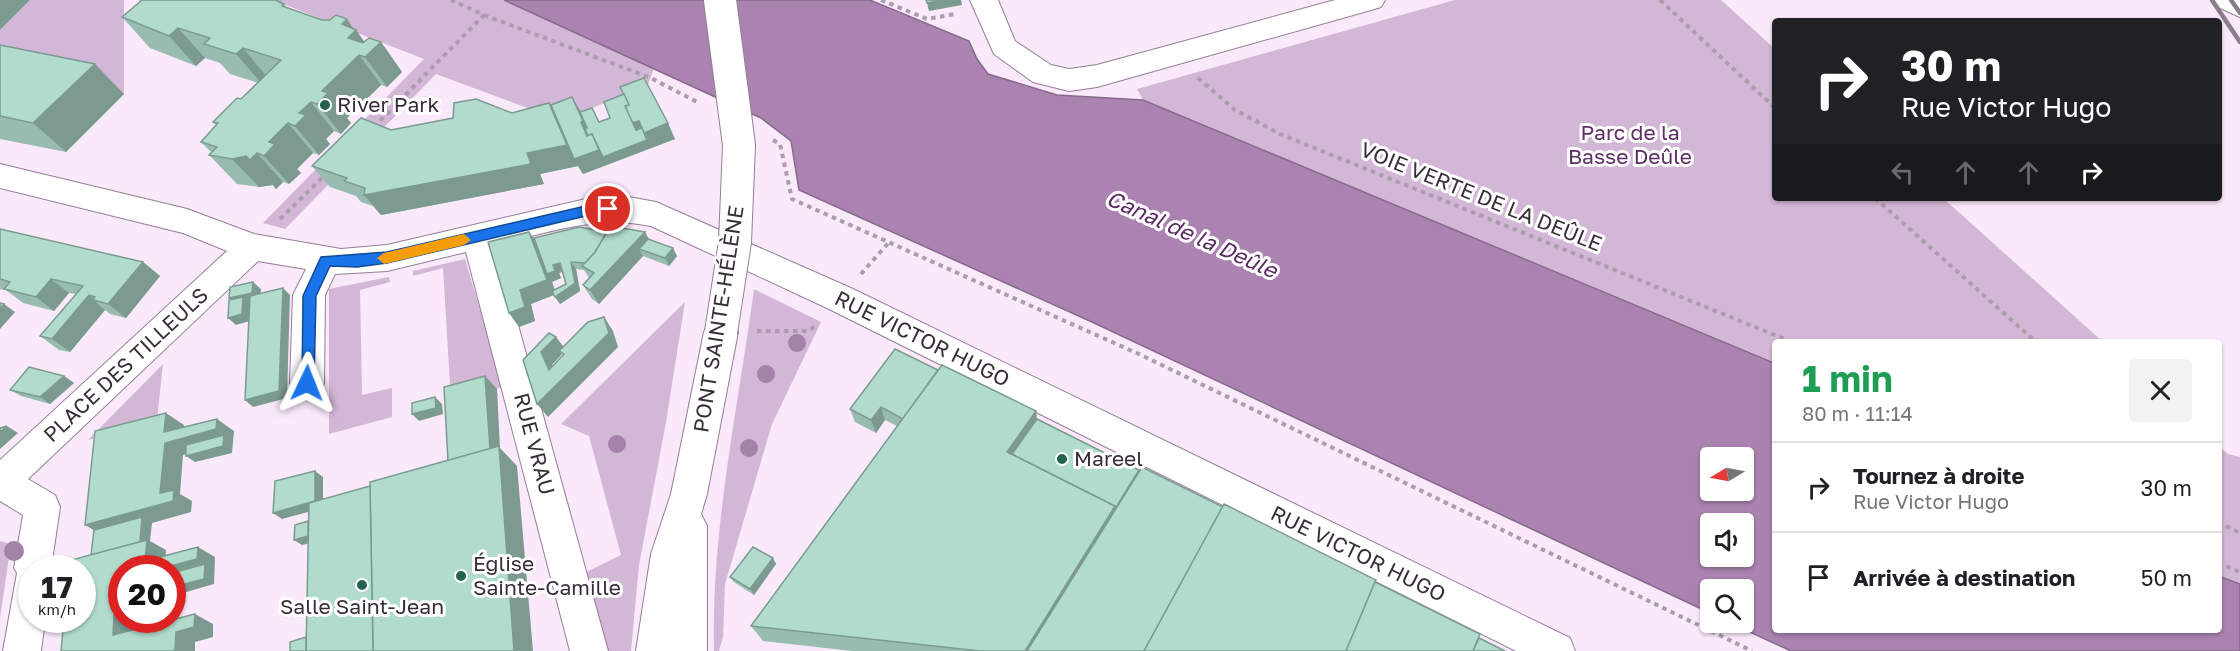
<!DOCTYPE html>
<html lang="fr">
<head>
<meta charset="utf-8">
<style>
  body { margin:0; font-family:"Golos Text",sans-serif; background:#f2f2f2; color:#202124; height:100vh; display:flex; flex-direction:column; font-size:22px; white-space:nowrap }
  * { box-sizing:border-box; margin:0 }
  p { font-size:20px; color:#757577 }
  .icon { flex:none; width:33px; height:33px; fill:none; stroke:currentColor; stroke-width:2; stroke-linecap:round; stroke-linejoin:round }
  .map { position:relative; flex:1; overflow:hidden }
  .sheet { position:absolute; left:1772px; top:339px; width:450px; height:294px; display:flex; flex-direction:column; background:#fff; border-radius:6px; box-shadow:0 2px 4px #0004 }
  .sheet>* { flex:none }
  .hud { position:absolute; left:1772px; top:18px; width:450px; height:183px; border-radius:6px; box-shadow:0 2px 4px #0004; background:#202124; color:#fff; overflow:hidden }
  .needle { width:39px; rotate:260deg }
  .controls { position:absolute; left:1700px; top:447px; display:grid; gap:12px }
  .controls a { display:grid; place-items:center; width:54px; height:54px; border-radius:6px; background:#fff; box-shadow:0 2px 4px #0004; font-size:30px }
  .speed { position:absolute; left:18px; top:555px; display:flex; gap:12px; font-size:30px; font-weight:700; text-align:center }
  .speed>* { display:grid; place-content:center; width:78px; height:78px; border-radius:50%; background:#fff; box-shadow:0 2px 4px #0004; line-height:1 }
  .speed small { font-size:15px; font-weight:400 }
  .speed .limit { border:9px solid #d22; background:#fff; color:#111 }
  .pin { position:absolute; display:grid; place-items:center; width:51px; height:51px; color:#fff; margin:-26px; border:3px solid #fff; border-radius:50%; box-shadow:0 2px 6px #0007 }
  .me { position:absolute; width:66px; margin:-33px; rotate:2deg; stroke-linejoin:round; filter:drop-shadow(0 0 4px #0008) }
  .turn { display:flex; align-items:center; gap:21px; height:126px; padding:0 30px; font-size:27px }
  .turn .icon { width:78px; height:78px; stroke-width:2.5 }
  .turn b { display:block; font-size:42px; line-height:51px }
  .lanes { display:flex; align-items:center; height:57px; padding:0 30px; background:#0003; justify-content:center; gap:30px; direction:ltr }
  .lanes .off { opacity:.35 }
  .round { display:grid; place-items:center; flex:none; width:63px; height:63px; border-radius:6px; background:#f2f2f2 }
  .head { display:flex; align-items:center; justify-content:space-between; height:102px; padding:0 30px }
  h1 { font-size:36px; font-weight:700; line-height:45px; color:#1e9e55 }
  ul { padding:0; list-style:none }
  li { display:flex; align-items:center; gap:18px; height:90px; padding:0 30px; border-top:2px solid #e0e0e0 }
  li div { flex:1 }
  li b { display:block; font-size:22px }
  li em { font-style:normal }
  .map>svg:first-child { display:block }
  .green { fill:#d3b7d6 }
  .water { fill:#aa83b0; stroke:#886a8c; stroke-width:1.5; fill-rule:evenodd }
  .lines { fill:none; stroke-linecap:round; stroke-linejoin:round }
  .minor-casing { stroke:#967d99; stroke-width:2 }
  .path { stroke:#ab9dad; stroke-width:4; stroke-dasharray:4.5 4.5; stroke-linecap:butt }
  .minor { fill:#fff; fill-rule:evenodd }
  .rail { stroke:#8a7d8b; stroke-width:4.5 }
  .minor-bridge-casing { stroke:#967d99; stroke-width:34; stroke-linecap:butt }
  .minor-bridge { stroke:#fff; stroke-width:32 }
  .tree { fill:#a482a9 }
  .wall { fill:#98bdb0; fill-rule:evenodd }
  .shaded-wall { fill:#7c9a90 }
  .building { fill:#b1dccd; stroke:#7c9a90; stroke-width:1.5 }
  .route { fill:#1a73e8; stroke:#114b97; stroke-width:1.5 }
  .slow { fill:#f59e0b }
  .poi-dot { fill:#226351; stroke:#fff; stroke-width:2 }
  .labels { text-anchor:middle; stroke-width:6; stroke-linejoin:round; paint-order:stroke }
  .poi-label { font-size:21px; fill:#382e39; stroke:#fff; text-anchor:start }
  .park-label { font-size:21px; fill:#5e2d66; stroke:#fff }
  .street-label { font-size:21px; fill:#382e39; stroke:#fff }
  .water-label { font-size:22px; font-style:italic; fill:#5d2b64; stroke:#fff }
</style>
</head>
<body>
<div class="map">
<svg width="2240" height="651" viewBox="0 0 2240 651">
  <rect width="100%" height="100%" fill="#f9e9fb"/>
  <g class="green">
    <path d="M30,0h94v94l-124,-26v-38z"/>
    <path d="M273,0h231l150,68 -7,19 -87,33 -124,-46 -151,155 -22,-6 161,-164z"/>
    <path d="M1455,0h266l53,48v150h169l160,144h-329v20l-631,-262 -6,-11z"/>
    <path d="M465,259l38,128 -52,14 -8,-133 -30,8v-5z"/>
    <path d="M389,277l1,5 -30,8 2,105 30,-7v29l-63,17v-145z"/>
    <path d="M754,289l67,33 -49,102 -47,160 -2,53 -4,14h-5c-3,-122 24,-242 40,-362z"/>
    <path d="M685,302l-19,120 -27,143 -8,86h-25l-22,-78 37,-18 -32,-119 -28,-12z"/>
    <path d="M163,364l-6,56 -69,20z"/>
    <path d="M2218,446l10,8 12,3v128l-21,-9z"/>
    <path d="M0,541l11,3 -11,74z"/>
  </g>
  <path class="water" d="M504,0h366l99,41 8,18 11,15 69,21 86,5 631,263v267h444l1,-54 21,8v67h-449l-61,-28 13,-1v-32h-33v23l-618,-291 -293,-132 -8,-49 -30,-23zM1710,458h33v32h-33zM1710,524h33v32h-33z"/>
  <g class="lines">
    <g class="minor-casing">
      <g id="minor">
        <path d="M970,0h28l17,41 36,24 18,4 28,-4 238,-65h50l-4,7 -10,3 -274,77 -28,4 -36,-9 -39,-28z"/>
        <path d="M2214,0h26v17l-22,-10z"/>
        <path d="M0,164l187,45 67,25 87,15 46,-4 203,-47 33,-2 33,6 197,87 717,349 5,13h-59l-687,-342 -178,-83c-56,-11 -101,6 -155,19l112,406h-38l-104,-399 -79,19 -52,3 -10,21 -1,88 -5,10 -12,5 -12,-5 -5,-10 3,-88 13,-26 -48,-8 -230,218 27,16 5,12 -9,61h-19v52h13l-4,31h-38l14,-78 -3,-5 9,-53 -23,-14v-41l227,-209 -44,-18 -183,-45z"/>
        <path d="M721,318l12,4 5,10 -31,162 -6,20 6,12v125h-71l15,-97 20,-60 33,-162 5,-10z"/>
      </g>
    </g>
    <g class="path">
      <path d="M881,0l46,19 28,-5"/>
      <path d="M1660,0l114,107"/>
      <path d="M484,15l167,63 46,24"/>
      <path d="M1198,78l37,32 45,24 512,208"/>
      <path d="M374,127l110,-112 -33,-15"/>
      <path d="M773,140l7,4 12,55 349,156 611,296"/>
      <path d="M1875,198l161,144"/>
      <path d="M280,219l44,-43"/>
      <path d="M861,274l29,-33"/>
      <path d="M757,331h51l9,-6"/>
      <path d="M2218,522l22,11"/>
      <path d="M2218,563l22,9"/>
    </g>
    <use href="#minor" class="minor"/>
    <g class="rail">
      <path d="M2212,0l28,42"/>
      <path d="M2231,0l9,13"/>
    </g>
    <g class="minor-bridge-casing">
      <path id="minor-bridge" d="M720,0l19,145 -4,97 -14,90"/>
    </g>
    <use href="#minor-bridge" class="minor-bridge"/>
  </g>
  <g class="tree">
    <circle cx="797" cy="343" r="9"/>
    <circle cx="766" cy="374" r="9"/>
    <circle cx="617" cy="444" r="9"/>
    <circle cx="749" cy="448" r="9"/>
    <circle cx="14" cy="551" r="10"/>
  </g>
  <g class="wall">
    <path d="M139,0h142l6,8 35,12 34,10 8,12h17l21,30 -15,15 -6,-2 -34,33 4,5 -10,11 -7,-3 -8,8 4,5 -11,11 -6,-2 -16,16 4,4 -12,11 -6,-2 -7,7 -3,-4 -14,2 -22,-3 -28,-29 3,-2 -11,-11 15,-17 -3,-3 28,-23 17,-16 -28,-9 -10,-11 -15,-5 -9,8 -46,-18 -28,-31 19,-16z"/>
    <path d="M0,45l124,49 -58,58 -66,-13z"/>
    <path d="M549,103l4,7 28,2 18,10 76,17 -92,35 -5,-8 -38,8 4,10 -163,31 -8,-9 -12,-4 -5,-6 -26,-9 -18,-21 79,-36 121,-17z"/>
    <path d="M0,229l143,33 17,14 -34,42 -16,-4 -5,-4 -35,42 -11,-2 -19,-14 36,-42 -7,-1 -15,18 -31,-8 -17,-13 -6,-1z"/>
    <path d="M529,232l5,6 114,1 29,17 -8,10 -26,-10 -44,48 -7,-5 -9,-14 6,-7 -5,-8 -8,-1 4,22 -20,13 -6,-9 -23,9 4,17 -16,6zM562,272l4,12 -11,6 -3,-8 9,-4 -2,-5z"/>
    <path d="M938,370l98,41 1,8 102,51 236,112 130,69h-653l-89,-10 -12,-15 146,-200 -12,-6 -9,13 -21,-11 -5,-13z"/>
    <path d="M64,376l10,7 -24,21 -29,-8 -11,-6z"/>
    <path d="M773,558l3,6 -22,31 -20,-13 -4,-5z"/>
  </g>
  <g class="shaded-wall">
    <path d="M0,0h30l-30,30z"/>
    <path d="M942,0h19l1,5 -33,6 -2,-8z"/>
    <path d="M347,19l8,12 1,-1 15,21 10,-9 21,30 -15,15 -22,-30 -17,-19 -6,-14z"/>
    <path d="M178,28l27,30 -9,8 -27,-30z"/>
    <path d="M243,48l25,30 -6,6 -26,-30z"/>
    <path d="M359,55l22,30 -34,33 4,5 -10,11 -24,-30 5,-13z"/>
    <path d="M95,64l29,30 -58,58 -33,-29z"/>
    <path d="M572,97l9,15 10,24 49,2 -12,-24 11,7 29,2 7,16 -92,35 -5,-8 -38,8 4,10 -163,31 -17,-20 163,-42 22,-50 12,21 20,-2z"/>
    <path d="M311,102l23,29 -8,8 4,5 -11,11 -24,-29 4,-13z"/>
    <path d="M288,123l25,30 -16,16 4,4 -12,11 -25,-28 5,-14z"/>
    <path d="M257,153l26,29 -7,7 -3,-4 -14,2 -27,-28z"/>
    <path d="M529,232l24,33 7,-2 5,8 -6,2 2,5 -9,4 4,12 -25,10 4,17 -16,6 -10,-14 11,-23z"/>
    <path d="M645,232l8,14 -14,3 4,7 -44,48 -9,-14z"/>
    <path d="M673,248l4,8 -8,10 -4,-8z"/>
    <path d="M143,262l17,14 -34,42 -18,-14z"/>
    <path d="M571,262l5,7 4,22 -20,13 -5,-7 20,-14z"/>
    <path d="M51,279l18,14 -15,18 -18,-14z"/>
    <path d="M253,282l8,7 -1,11 -10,21 -14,4 -8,-7 10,-12 -9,-8z"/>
    <path d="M283,288l7,7 -3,103 -34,9 -8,-7z"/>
    <path d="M89,295l7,6 -3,-1 12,10 -35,42 -18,-13z"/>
    <path d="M4,304l11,8 -15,17v-20z"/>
    <path d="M604,317l9,14 5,16 -70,70 -11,-13 12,-34 -8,-18 15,-15 10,13 -7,1 3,3 -10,11 7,17z"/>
    <path d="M64,376l10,7 -24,21 -10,-7z"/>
    <path d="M485,376l12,13 3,59 17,18 16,185h-19l-53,-169z"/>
    <path d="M435,397l7,7 1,10 -24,7 -7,-7z"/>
    <path d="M881,407l4,13 -9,13 -5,-13z"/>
    <path d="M1036,411l2,21 -22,31 -9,-11z"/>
    <path d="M166,413l18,12 -2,13 35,-19 17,12 -2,22 -37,9 -9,-6 37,-12 -40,11 -3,39 12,7 -1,11 -39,11 -2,18 16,9 -1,18 33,-21 17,10 -1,27 -38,11 -4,-2v-25h-12l-75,-43 75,-32 4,-61z"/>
    <path d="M7,426l11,7 -18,16v-17z"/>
    <path d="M315,471l8,6v31l-41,11 -9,-6z"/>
    <path d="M1115,506v7l-78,138h-12z"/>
    <path d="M314,534l8,6 -20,5 -8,-5z"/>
    <path d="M773,558l3,6 -22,31 -4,-6z"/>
    <path d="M122,613v7h32l-20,5 -1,20 -20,-10 1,-20z"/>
    <path d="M195,614l18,10v13l-18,5v9h-23l4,-19z"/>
  </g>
  <g class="building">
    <path d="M142,0h133l9,4 -2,2 40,14h8l6,-5 11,4 -5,5 14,6 -8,8 15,5 6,-5 12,4 -16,15 -6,-2 -37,36 6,2 -11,11 -6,-2 -12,11 7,2 -11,11 -7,-3 -19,19 6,2 -11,12 -7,-3 -7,7 -4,-4 -14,3 -23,-4 8,-8 -16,-5 17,-19 -5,-1 24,-24 4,1 40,-39 -38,-12 -7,6 -32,-10 6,-6 -32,-10 -9,8 -47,-19z"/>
    <path d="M926,0h16l-15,3z"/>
    <path d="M0,45l95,19 -62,59 -33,-7z"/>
    <path d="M644,78l24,45 -24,10 -5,-12 -7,2 -7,-17 4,-1 -9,-18z"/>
    <path d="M624,94l5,11 -4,1 11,24 6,-2 5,12 -44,17 -11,-23 -4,2 -3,-7 2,-1 -7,-16 12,-4 7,14 11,-4 -6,-16z"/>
    <path d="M572,97l11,24 -2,1 6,14 5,-2 7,16 -25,9 -23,-54z"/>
    <path d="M476,99l36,14 37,-10 18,42 -40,8 4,11 -167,31 1,-7 -21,-7 3,-3 -35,-12 49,-48 30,12 62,-12 1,-15z"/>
    <path d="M610,226l35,6 -55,58 -7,-5 11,-12 -12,-7 13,-14z"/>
    <path d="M579,227l28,5 -12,20 -10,11 -14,-1 4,21 -20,14 -3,-6 14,-7 -6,-21 -7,2 2,6 -8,3 -13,-36z"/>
    <path d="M0,229l143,33 -35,42 -15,-4 2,-3 -6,-2 -37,44 -12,-3 43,-50 -32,-7 -15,18 -32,-8 6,-7 -10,-3z"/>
    <path d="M529,232l18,48 -27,10 5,17 -16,6 -21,-71z"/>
    <path d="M648,239l25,9 -8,10 -26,-9z"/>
    <path d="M253,282l-1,11 -23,5 1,-11z"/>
    <path d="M283,288l-4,103 -34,9 5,-104z"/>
    <path d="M243,297l-1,17 -14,4 1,-18z"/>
    <path d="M0,303l4,1 -4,5z"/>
    <path d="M604,317l5,16 -72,71 -14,-44 26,-27 7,4 -15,15 8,18 15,-16 -5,-3 29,-29z"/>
    <path d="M895,349l43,21 -35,49 -22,-12 -10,13 -21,-11z"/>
    <path d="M942,365l94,46 -29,41 108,54 -90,145h-45l-229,-25z"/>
    <path d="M29,367l35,9 -24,21 -30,-7z"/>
    <path d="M485,376l5,73 -42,12 -4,-74z"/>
    <path d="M435,397l1,11 -24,6v-11z"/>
    <path d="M166,413l-2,19 53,-13 -1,10 -51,14 -5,50 14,-3 -1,11 -88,24 10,-94z"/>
    <path d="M1037,419l102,51 -24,39v-3l-103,-52z"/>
    <path d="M7,426l-7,6v-4z"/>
    <path d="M224,435l-1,11 -37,10v-11z"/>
    <path d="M499,446l15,205h-141l-3,-169z"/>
    <path d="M1142,467l81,40 -79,144h-117z"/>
    <path d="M315,471v30l-42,12 2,-32z"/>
    <path d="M370,486l3,165h-67l3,-148z"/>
    <path d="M1224,504l152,76 -30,71h-202z"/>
    <path d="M142,517l-2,25 -49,13 3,-25z"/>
    <path d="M308,521v15l-14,4 1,-15z"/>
    <path d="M147,540l-2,21 53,-14 -1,12 -34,9h-41v45l-8,2 -1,20 82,-21 -1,13 -18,5 -1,18 -3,1h-111l3,-31h18v-52h-12l1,-8z"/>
    <path d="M753,547l20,11 -23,31 -20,-12z"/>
    <path d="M205,564l-1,15 -32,8v-14z"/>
    <path d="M1375,582l105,52 -7,17h-127z"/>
    <path d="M306,637v14h-16v-9z"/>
    <path d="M1479,638l26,13h-32z"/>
  </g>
  <path class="route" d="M608,204l7,5 -7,5 -18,1 -203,48 -30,4 -27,-1 -14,30 -2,87 -7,6 -5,-2 1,-91 18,-39 66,-5 203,-47z"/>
  <path class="slow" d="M464,234l7,6 -7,5 -80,19 -7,-6 7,-5z"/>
  <g class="poi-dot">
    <circle cx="325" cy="105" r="6"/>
    <circle cx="1062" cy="459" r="6"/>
    <circle cx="461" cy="576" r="6"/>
    <circle cx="362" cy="585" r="6"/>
  </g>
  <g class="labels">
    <g class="poi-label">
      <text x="337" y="112">River Park</text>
      <text x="1074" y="466">Mareel</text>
      <text x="473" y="571">Église<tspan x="473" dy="24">Sainte-Camille</tspan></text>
      <text x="362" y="614" text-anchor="middle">Salle Saint-Jean</text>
    </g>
    <g class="park-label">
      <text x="1630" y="140">Parc de la<tspan x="1630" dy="24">Basse Deûle</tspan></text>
    </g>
    <g class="street-label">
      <text transform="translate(1481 197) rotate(22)" y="7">VOIE VERTE DE LA DEÛLE</text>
      <text transform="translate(719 319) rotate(-81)" y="7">PONT SAINTE-HÉLÈNE</text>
      <text transform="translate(922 339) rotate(26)" y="7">RUE VICTOR HUGO</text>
      <text transform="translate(126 365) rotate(-43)" y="7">PLACE DES TILLEULS</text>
      <text transform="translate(534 444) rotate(75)" y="7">RUE VRAU</text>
      <text transform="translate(1358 554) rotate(26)" y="7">RUE VICTOR HUGO</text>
    </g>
    <g class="water-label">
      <text transform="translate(1192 234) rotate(24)" y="8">Canal de la Deûle</text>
    </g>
  </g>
</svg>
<div class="controls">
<a><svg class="needle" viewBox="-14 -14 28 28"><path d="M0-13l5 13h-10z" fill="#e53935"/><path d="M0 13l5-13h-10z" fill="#757577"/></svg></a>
<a><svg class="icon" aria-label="sound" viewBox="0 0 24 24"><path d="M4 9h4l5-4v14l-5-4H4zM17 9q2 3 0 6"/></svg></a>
<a><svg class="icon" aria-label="search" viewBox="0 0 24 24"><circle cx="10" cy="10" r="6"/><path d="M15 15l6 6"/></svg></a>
</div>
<div class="speed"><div>17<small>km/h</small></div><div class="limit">20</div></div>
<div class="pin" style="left:608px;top:209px;background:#d93025"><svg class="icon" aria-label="arrive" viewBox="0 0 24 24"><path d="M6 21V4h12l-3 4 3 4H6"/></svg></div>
<svg class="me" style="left:307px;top:383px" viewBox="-20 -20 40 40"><path d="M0-17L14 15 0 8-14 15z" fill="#1a73e8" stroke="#fff" stroke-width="4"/></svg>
<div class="hud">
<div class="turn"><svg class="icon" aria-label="right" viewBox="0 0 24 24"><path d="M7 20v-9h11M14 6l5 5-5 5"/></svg><div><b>30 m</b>Rue Victor Hugo</div></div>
<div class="lanes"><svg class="icon off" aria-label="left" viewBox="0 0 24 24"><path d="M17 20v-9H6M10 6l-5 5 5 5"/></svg><svg class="icon off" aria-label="ahead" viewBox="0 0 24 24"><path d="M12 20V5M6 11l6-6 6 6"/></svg><svg class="icon off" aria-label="ahead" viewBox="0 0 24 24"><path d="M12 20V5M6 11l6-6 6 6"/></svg><svg class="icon" aria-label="right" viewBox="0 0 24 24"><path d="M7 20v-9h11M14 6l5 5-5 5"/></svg></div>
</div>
<section class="sheet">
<div class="head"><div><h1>1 min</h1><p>80 m · 11:14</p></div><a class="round"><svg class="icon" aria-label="close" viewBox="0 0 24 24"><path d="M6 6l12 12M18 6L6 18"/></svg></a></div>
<ul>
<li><svg class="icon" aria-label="right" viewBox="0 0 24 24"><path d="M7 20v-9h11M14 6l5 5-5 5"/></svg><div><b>Tournez à droite</b><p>Rue Victor Hugo</p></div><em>30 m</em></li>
<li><svg class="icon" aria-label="arrive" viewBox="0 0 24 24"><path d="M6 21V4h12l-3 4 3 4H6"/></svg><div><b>Arrivée à destination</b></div><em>50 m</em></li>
</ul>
</section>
</div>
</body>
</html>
